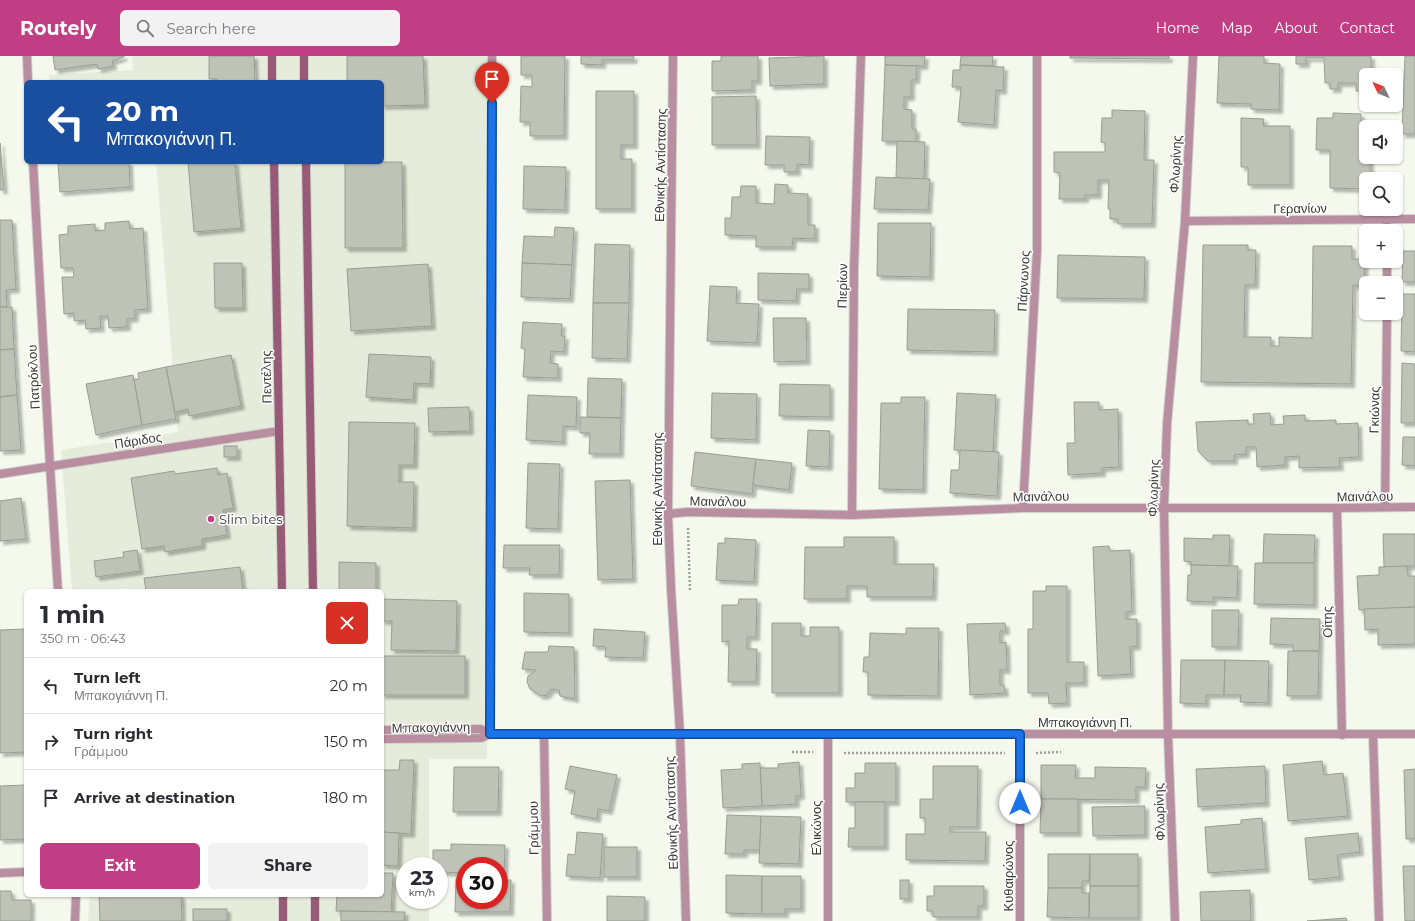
<!DOCTYPE html>
<html lang="en">
<head>
<meta charset="utf-8">
<style>
  body { margin:0; font-family:Montserrat,sans-serif; background:#f2f2f3; color:#2b2b33; height:100vh; display:flex; flex-direction:column; font-size:15px; white-space:nowrap }
  * { box-sizing:border-box; margin:0 }
  p { font-size:13px; color:#7c7c81 }
  .icon { flex:none; width:22px; height:22px; fill:none; stroke:currentColor; stroke-width:2; stroke-linecap:round; stroke-linejoin:round }
  .map { position:relative; flex:1; overflow:hidden }
  .details { position:absolute; left:24px; top:533px; width:360px; height:308px; display:flex; flex-direction:column; background:#fff; border-radius:6px; box-shadow:0 1px 3px #0004 }
  .details>* { flex:none }
  .hud { position:absolute; left:24px; top:24px; width:360px; height:84px; border-radius:6px; box-shadow:0 1px 3px #0004; background:#1a4fa0; color:#fff; overflow:hidden }
  .needle { width:26px; rotate:313deg }
  .fabs { position:absolute; left:1359px; top:12px; display:grid; gap:8px }
  .fabs a { display:grid; place-items:center; width:44px; height:44px; border-radius:6px; background:#fff; box-shadow:0 1px 3px #0004; font-size:20px }
  .speed { position:absolute; left:396px; top:801px; display:flex; gap:8px; font-size:20px; font-weight:700; text-align:center }
  .speed>* { display:grid; place-content:center; width:52px; height:52px; border-radius:50%; background:#fff; box-shadow:0 1px 3px #0004; line-height:1 }
  .speed small { font-size:10px; font-weight:400 }
  .speed .limit { border:6px solid #d22; background:#fff; color:#111 }
  .pin { position:absolute; display:grid; place-items:center; width:34px; height:34px; color:#fff; margin:-41px -17px; border-radius:50% 50% 50% 0; rotate:-45deg; box-shadow:0 0 4px #0007 }
  .pin .icon { rotate:45deg }
  .me { position:absolute; width:44px; margin:-22px; rotate:0deg; stroke-linejoin:round; filter:drop-shadow(0 0 3px #0008) }
  .turn { display:flex; align-items:center; gap:14px; height:84px; padding:0 16px; font-size:18px }
  .turn .icon { width:52px; height:52px; stroke-width:2.5 }
  .turn b { display:block; font-size:28px; line-height:34px }
  .round { display:grid; place-items:center; flex:none; width:42px; height:42px; border-radius:6px; background:#f2f2f3 }
  .summary { display:flex; align-items:center; justify-content:space-between; height:68px; padding:0 16px }
  h1 { font-size:24px; font-weight:700; line-height:30px }
  .button { display:flex; gap:8px; margin-top:auto; padding:8px 16px }
  .button a { flex:1; height:46px; border-radius:6px; background:#c13e84; color:#fff; font-size:16px; font-weight:700; line-height:46px; text-align:center }
  .button a+a { background:#f2f2f3; color:#2b2b33 }
  ul { padding:0; list-style:none }
  li { display:flex; align-items:center; gap:12px; height:56px; padding:0 16px; border-top:1px solid #e1e1e2 }
  li div { flex:1 }
  li b { display:block; font-size:15px }
  li em { font-style:normal }
  header { display:flex; align-items:center; gap:24px; box-sizing:border-box; height:56px; padding:0 20px; background:#c13e84; color:#fff }
  header strong { font-size:19px }
  nav { display:flex; gap:22px; margin-inline-start:auto; font-size:14px }
  .search { width:280px; height:36px; background:#f2f2f3; display:flex; align-items:center; gap:10px; box-sizing:border-box; padding:0 14px; border-radius:6px; color:#7c7c81; font-size:15px }
  .map>svg:first-child { display:block }
  .built { fill:#e6ecdb }
  .building { fill:#bec2b7; stroke:#999d92; filter:url(#shadow) }
  .lines { fill:none; stroke-linecap:round; stroke-linejoin:round }
  .minor-casing { stroke:#cfd2c9; stroke-width:10 }
  .tertiary-casing { stroke:#cfd2c9; stroke-width:10 }
  .secondary-casing { stroke:#cfd2c9; stroke-width:10 }
  .path { stroke:#9fa29a; stroke-width:2.5; stroke-dasharray:2 2; stroke-linecap:butt }
  .minor { stroke:#b88ea0; stroke-width:8 }
  .tertiary { stroke:#b88ea0; stroke-width:8 }
  .secondary { stroke:#975b77; stroke-width:8 }
  .route-casing { stroke:#114b97; stroke-width:10 }
  .route { stroke:#1a73e8; stroke-width:7 }
  .poi-dot { fill:#c13e84; stroke:#fff; stroke-width:1.5 }
  .labels { text-anchor:middle; stroke-width:3; stroke-linejoin:round; paint-order:stroke }
  .street-label { font-size:13px; fill:#393b37; stroke:#fff }
  .poi-label { font-size:13px; fill:#393b37; stroke:#fff; text-anchor:start }
</style>
</head>
<body>
<header>
<strong>Routely</strong>
<div class="search"><svg class="icon" aria-label="search" viewBox="0 0 24 24"><circle cx="10" cy="10" r="6"/><path d="M15 15l6 6"/></svg>Search here</div>
<nav><a>Home</a><a>Map</a><a>About</a><a>Contact</a></nav>
</header>
<div class="map">
<svg width="1415" height="865" viewBox="0 0 1415 865">
  <defs>
    <filter id="shadow"><feDropShadow dx="3.5" dy="3.5" stdDeviation="1" flood-color="#0004"/></filter>
  </defs>
  <rect width="100%" height="100%" fill="#f4f8ed"/>
  <path class="built" d="M132,0h358l-3,703h-58v107h-24v34h24v21h-341l2,-26h292v-304h-253v-3l-31,3h-26l-11,-141 117,-18 -22,-270h226v-80h-333v-7l84,-5z"/>
  <g class="building">
    <path d="M53,0h71v1l-12,4 1,5 -15,3 -1,-5 -42,6z"/>
    <path d="M209,0h45l1,26h-38v-3h-8z"/>
    <path d="M347,0h76l2,49 -43,1v-24h-35z"/>
    <path d="M521,0h44l-1,80h-34v-14h-10l1,-36 11,1v-12h-11z"/>
    <path d="M581,0h53l-1,4h-31v5l-21,-1z"/>
    <path d="M721,0h37v25h-6v9l-40,1v-30h9z"/>
    <path d="M824,0v28l-54,2 -1,-28z"/>
    <path d="M885,0h40l-1,10 -39,-1z"/>
    <path d="M961,0h32l-1,10 -32,-1z"/>
    <path d="M1070,0h99v3l-99,-1z"/>
    <path d="M1219,0h45v7l16,1 -1,46 -28,-1v-5l-34,-1z"/>
    <path d="M1296,0h75v19h-5v16h-10v-8h-18v6h-8v-6h-5l-1,-25h-18v6h-10z"/>
    <path d="M1405,0h10v78h-13z"/>
    <path d="M885,9l32,1 -1,14h-5v17h-7v12l8,1v19h4v13l-34,-1z"/>
    <path d="M960,9l44,2 -1,24 -7,-1 -2,35 -36,-3 3,-35h-9l1,-17h7z"/>
    <path d="M596,35h38v54h-13v14h11v50h-36z"/>
    <path d="M756,40l1,49h-45v-48z"/>
    <path d="M1112,54l33,1 -1,49h10l-2,64h-34v-5h-8v-10h-2l1,-29h-11v15h-13v4h-26l1,-26 -6,-1v-20h51v-9l-4,-1 1,-24h10z"/>
    <path d="M1333,57l28,1v10h17v3h-12v30h11v1h-7v21h-4v10l-36,-1v-38h-14l1,-32h16z"/>
    <path d="M1241,62l23,1 -1,7h27v59h-42v-18h-7z"/>
    <path d="M766,80l44,1 -1,28 -12,-1v8h-13v-7h-19z"/>
    <path d="M897,85l28,1 -1,37 -28,-1z"/>
    <path d="M0,87l4,47h-4z"/>
    <path d="M58,106h71l1,25 -70,5z"/>
    <path d="M188,106h47l6,66 -47,4z"/>
    <path d="M345,106h57l1,86h-58z"/>
    <path d="M524,110l42,1 -1,43 -42,-1z"/>
    <path d="M876,121l54,2 -2,31 -54,-1z"/>
    <path d="M775,128l13,1v8l20,1v31h7v14l-22,-1 -1,9h-36v-11l-31,-1v-17h6l1,-21h8l1,-11h15v17l18,1z"/>
    <path d="M0,164h12l4,69 -10,1 1,17h-7z"/>
    <path d="M129,165l1,8 13,-1 5,81 -13,1v8l-8,1v8l-18,1 -1,-12h-8l1,12 -15,1 -1,-9 -11,1v-8l-10,1 -2,-37h12l-1,-9h-12l-2,-33 9,-1v-8l27,-2v7l10,-1v-7z"/>
    <path d="M878,167h53l-1,54 -53,-1z"/>
    <path d="M555,171l19,1 -2,37 -50,-2 2,-27 30,1z"/>
    <path d="M595,188l35,1 -1,58h-36z"/>
    <path d="M1203,189h45v5h8l-1,35h-10l-1,52h27v9h8v-9l33,1 1,-92h39v13h13l-1,27 -11,-1 -2,99 -150,-2z"/>
    <path d="M1403,195h12v31h-13z"/>
    <path d="M1058,199l87,2 -1,42 -87,-1z"/>
    <path d="M214,207h28l1,45h-28z"/>
    <path d="M522,207l50,2 -2,34 -49,-2z"/>
    <path d="M428,208l4,62 -81,5 -4,-62z"/>
    <path d="M758,217l51,1v15h-12l-1,12 -38,-1z"/>
    <path d="M710,230l27,1 -1,16 23,1 -2,39 -50,-2z"/>
    <path d="M1402,238h13v58l-14,-1z"/>
    <path d="M593,247h36l-2,56 -35,-1z"/>
    <path d="M0,251h12l2,42 -14,1z"/>
    <path d="M908,253l87,1 -1,42 -87,-2z"/>
    <path d="M773,262h33l1,43 -33,1z"/>
    <path d="M523,266l39,2 -1,12h4l-1,16 -13,-1 -1,12 8,1v14l-35,-1 2,-28 -4,-1z"/>
    <path d="M14,293l3,46 -17,2v-47z"/>
    <path d="M369,298l62,3 -1,27 -16,-1 -1,17 -47,-3z"/>
    <path d="M231,299l10,51 -52,10 -1,-7 -13,3 -9,-45z"/>
    <path d="M1402,307l13,1v59h-14z"/>
    <path d="M166,311l10,52 -34,6 -8,-45 5,-1 -1,-6z"/>
    <path d="M133,319l9,50 -46,10 -10,-51z"/>
    <path d="M588,322l34,1 -1,39 -34,-1z"/>
    <path d="M780,328l50,1v32l-51,-1z"/>
    <path d="M712,337l45,1 -1,46 -45,-2z"/>
    <path d="M957,337l39,2 -3,57 -39,-2z"/>
    <path d="M17,339l4,55 -21,1v-54z"/>
    <path d="M528,339l49,2 -1,30 -13,-1v16l-37,-2z"/>
    <path d="M901,341h24l-2,93 -44,-1 2,-86h20z"/>
    <path d="M1074,346h25v8l19,-1 1,58 -17,1v5l-34,2 -1,-32h8z"/>
    <path d="M469,351l1,24 -41,1 -1,-24z"/>
    <path d="M1270,357l1,12 13,-1 -1,-8 22,-1v6l31,-1v4l22,-1 1,34 -20,1 1,9 -41,1v-12l-14,1v8l-28,2 -1,-20h-10v7l-12,1v6h-26l-10,-10 -2,-29 52,-2v4h6l-1,-10z"/>
    <path d="M580,361l41,1 -1,36h-31l1,-21h-10z"/>
    <path d="M349,366l66,1 -1,42h-15v17h15l-1,46 -66,-2z"/>
    <path d="M808,374l22,1 -1,36 -23,-1z"/>
    <path d="M1403,381h12v29l-13,-1z"/>
    <rect x="224" y="390" width="13" height="11"/>
    <path d="M960,394l39,2 -2,44 -47,-3 1,-23h8z"/>
    <path d="M695,396l61,7 -4,35 -61,-8z"/>
    <path d="M756,403l36,4 -3,27 -36,-5z"/>
    <path d="M528,407l32,1 -2,65 -32,-1z"/>
    <path d="M217,412l1,7 9,-2 6,35 -10,2 4,25 -25,4v7l-37,6 -1,-6 -22,3 -11,-71 43,-7 1,3z"/>
    <path d="M630,424l3,99 -35,1 -3,-99z"/>
    <path d="M21,442l5,41 -26,2v-40z"/>
    <path d="M1264,478l51,1 -1,28h-51z"/>
    <path d="M1383,478h32v32l-31,1z"/>
    <path d="M1213,479h17l-1,31 -38,-1v-3l-7,-1v-23l29,1z"/>
    <path d="M844,481h50v27h40l-1,33h-66v-11h-20v13h-43l1,-52h39z"/>
    <path d="M725,482l31,2 -2,42 -38,-2 2,-37h7z"/>
    <path d="M504,489h56l-1,30h-30l1,-7h-27z"/>
    <path d="M1109,490l1,5 20,-1 2,61 -6,1v7h11v27l-7,1 1,27 -33,2 -5,-129z"/>
    <path d="M137,494l3,21 -44,6 -2,-16 30,-4 -1,-5z"/>
    <path d="M339,506l37,1v28h-37z"/>
    <path d="M1255,507h59v42l-60,-1z"/>
    <path d="M1191,509l47,1 -1,32 -24,-1v5l-26,-1 1,-26h3z"/>
    <path d="M1407,510l1,10h7v31l-56,3 -2,-34 22,-1v-8z"/>
    <path d="M240,511l3,24h-97l-2,-13z"/>
    <path d="M1046,530h21v76h17v21h-18l1,20 -18,1 -1,-11h-20v-64h5v-38h13z"/>
    <path d="M524,537l45,1v39l-45,-1z"/>
    <path d="M382,543l75,2 -1,50 -65,-1 1,-29h-10z"/>
    <path d="M739,543h18l-1,38h-9v12h10l-1,33h-28l1,-41 -7,1v-37h16z"/>
    <path d="M1415,551v37l-37,1v-16l-13,1 -1,-21z"/>
    <path d="M1212,554h27l-1,37h-26z"/>
    <path d="M1271,562l49,1 -1,32h-26v-6l-23,-1z"/>
    <path d="M772,567h29v13h9v-9h29v66h-67z"/>
    <path d="M1005,567l1,8h-6v12l6,-1 1,28h-7v15h4l1,8 -35,2 -3,-71z"/>
    <path d="M906,572h33l-1,68 -70,-1v-23h-5l1,-15h5l1,-24 36,1z"/>
    <path d="M25,573l1,27v96l-26,1v-123z"/>
    <path d="M594,573l51,3 -2,26 -38,-1 1,-10 -13,-1z"/>
    <path d="M549,590l25,1 1,52 -15,-3 -1,-6 -8,-1 -4,6 -6,1 -11,-7 -3,-7 1,-6 8,-6 -14,-1 3,-17h23z"/>
    <path d="M1288,595h31l-1,45h-31z"/>
    <rect x="382" y="600" width="83" height="39"/>
    <path d="M1181,604h44l-1,35h-18v9l-26,-1z"/>
    <path d="M1225,604l44,1 -1,42 -28,-1 1,-7h-17z"/>
    <path d="M400,704h14l-3,74 -29,-2v-62h17z"/>
    <path d="M1322,705l2,14 19,-2 5,43 -60,5 -5,-56z"/>
    <path d="M799,706l2,34h-5v8l-34,2 -2,-38h18v-4z"/>
    <path d="M760,707l2,43 -39,2 -2,-38 21,-1v-5z"/>
    <path d="M865,707h31v39h-50v-14h9v-15h10z"/>
    <path d="M1041,709h35l-1,13h20v-11l51,1 -1,19h-9v13l-95,-1z"/>
    <path d="M570,710l47,9 -8,36 -11,-2 -1,10 -26,-5 4,-23 -10,-2z"/>
    <path d="M933,710h45l-1,61h-27v5h36l-1,29 -79,-1v-26h19v-16h-5v-19h13z"/>
    <path d="M1265,710l1,37 -68,4 -2,-38z"/>
    <path d="M454,711h45l-1,45h-45z"/>
    <path d="M1415,713v70h-9l-2,-69z"/>
    <path d="M26,729v54l-26,1v-54z"/>
    <path d="M1041,743h37v34h-38z"/>
    <path d="M855,746h30v45h-37l1,-19h6z"/>
    <path d="M1145,750v29l-52,1 -1,-29z"/>
    <path d="M727,759l34,1 -1,34h-16v4h-19z"/>
    <path d="M761,760l40,1 -2,47 -40,-1z"/>
    <path d="M1262,762l4,51 -58,4 -3,-46 36,-3v-4z"/>
    <path d="M382,776l17,1 -1,33 -16,-1z"/>
    <path d="M577,776l26,2 -3,44 -34,-2 2,-22 7,1z"/>
    <path d="M1358,777l2,19 -23,3 3,22 -31,3 -4,-42z"/>
    <path d="M451,788l54,1 -1,29h-5v-8h-34v7l-26,-1v-6h-6v-16h18z"/>
    <rect x="604" y="791" width="33" height="30"/>
    <path d="M1048,798h42l-1,27h-7v7h-34z"/>
    <rect x="1090" y="798" width="48" height="32"/>
    <path d="M1403,810h12v55h-10z"/>
    <path d="M382,817h11l-2,39 -55,-1 1,-16h45z"/>
    <path d="M726,819l36,1v38l-36,-1z"/>
    <path d="M762,820h39v33h-16v5h-23z"/>
    <path d="M456,823h9v21h34v-20h12l-1,32h-55z"/>
    <rect x="900" y="824" width="9" height="19"/>
    <path d="M934,830h50v20h-6v11h-45v-6h-6v-15h7z"/>
    <path d="M1090,830h48v32h-49z"/>
    <path d="M1048,832h34v5h7v25l-42,-1z"/>
    <path d="M1250,834l1,31h-50l-1,-29z"/>
    <path d="M0,835h11l1,9h19v21h-31z"/>
    <path d="M99,839h82l1,26h-82z"/>
    <path d="M607,840l38,1v24h-38z"/>
    <rect x="193" y="853" width="34" height="12"/>
    <path d="M341,855l64,1 -1,9h-63z"/>
    <path d="M1346,862l1,3h-40z"/>
  </g>
  <g class="lines">
    <g class="minor-casing">
      <g id="minor">
        <path d="M27,0l1,26"/>
        <path d="M33,106l17,304 8,125"/>
        <path d="M1185,165l230,-2"/>
        <path d="M1387,175v-12"/>
        <path d="M1387,227v-22"/>
        <path d="M0,418l279,-43"/>
        <path d="M1385,451l2,-194"/>
        <path d="M1023,452l14,-257v-195"/>
        <path d="M1337,452l5,227"/>
        <path d="M668,458l19,-2 165,3 171,-7h314l78,-1"/>
        <path d="M852,459l2,-246 7,-213"/>
        <path d="M490,678l2,-678"/>
        <path d="M544,678l3,187"/>
        <path d="M828,678v187"/>
        <path d="M1020,678v187"/>
        <path d="M1373,678l6,187"/>
        <path d="M0,817l26,-1"/>
        <path d="M75,865l1,-26"/>
        <path d="M1175,865l-7,-187 -4,-227 3,-83 18,-203 8,-165"/>
      </g>
    </g>
    <g class="tertiary-casing">
      <g id="tertiary">
        <path d="M673,0l-5,458 3,74 9,146 6,187"/>
        <path d="M382,674l99,-1 9,5"/>
        <path d="M382,683l99,-1 9,-4h925"/>
      </g>
    </g>
    <g class="secondary-casing">
      <g id="secondary">
        <path d="M272,0v26"/>
        <path d="M304,0v26"/>
        <path d="M274,106l8,429"/>
        <path d="M306,106l7,429"/>
        <path d="M283,865v-26"/>
        <path d="M315,865v-26"/>
      </g>
    </g>
    <g class="path">
      <path d="M688,472l2,63"/>
      <path d="M792,696h21"/>
      <path d="M844,697h161"/>
      <path d="M1036,697l25,-1"/>
    </g>
    <use href="#minor" class="minor"/>
    <use href="#tertiary" class="tertiary"/>
    <use href="#secondary" class="secondary"/>
  </g>
  <g class="lines">
    <g class="route-casing">
      <path id="route" d="M492,47l-2,631h530v69"/>
    </g>
    <use href="#route" class="route"/>
  </g>
  <circle class="poi-dot" cx="211" cy="463" r="4"/>
  <g class="labels">
    <g class="street-label">
      <text transform="translate(1175 108) rotate(-87)" y="5">Φλωρίνης</text>
      <text transform="translate(660 109) rotate(-89)" y="5">Εθνικής Αντίστασης</text>
      <text transform="translate(1300 152) rotate(-1)" y="5">Γερανίων</text>
      <text transform="translate(1023 225) rotate(-87)" y="5">Πάρνωνος</text>
      <text transform="translate(842 230) rotate(-89)" y="5">Πιερίων</text>
      <text transform="translate(33 321) rotate(-93)" y="5">Πατρόκλου</text>
      <text transform="translate(266 321) rotate(-91)" y="5">Πεντέλης</text>
      <text transform="translate(1374 354) rotate(-89)" y="5">Γκιώνας</text>
      <text transform="translate(138 384) rotate(-9)" y="5">Πάριδος</text>
      <text transform="translate(1153 432) rotate(-88)" y="5">Φλωρίνης</text>
      <text transform="translate(657 433) rotate(-90)" y="5">Εθνικής Αντίστασης</text>
      <text transform="translate(1041 440) rotate(-1)" y="5">Μαινάλου</text>
      <text transform="translate(1365 440) rotate(-1)" y="5">Μαινάλου</text>
      <text transform="translate(718 445) rotate(1)" y="5">Μαινάλου</text>
      <text transform="translate(1327 566) rotate(-91)" y="5">Οίτης</text>
      <text x="1085" y="671">Μπακογιάννη Π.</text>
      <text transform="translate(431 671) rotate(-1)" y="5">Μπακογιάννη</text>
      <text transform="translate(1159 756) rotate(-92)" y="5">Φλωρίνης</text>
      <text transform="translate(671 757) rotate(-92)" y="5">Εθνικής Αντίστασης</text>
      <text transform="translate(533 772) rotate(-91)" y="5">Γράμμου</text>
      <text transform="translate(816 772) rotate(-90)" y="5">Ελικώνος</text>
      <text transform="translate(1008 820) rotate(-90)" y="5">Κυθαιρώνος</text>
    </g>
    <g class="poi-label">
      <text x="219" y="468">Slim bites</text>
    </g>
  </g>
</svg>
<div class="fabs">
<a><svg class="needle" viewBox="-14 -14 28 28"><path d="M0-13l5 13h-10z" fill="#e53935"/><path d="M0 13l5-13h-10z" fill="#7c7c81"/></svg></a>
<a><svg class="icon" aria-label="sound" viewBox="0 0 24 24"><path d="M4 9h4l5-4v14l-5-4H4zM17 9q2 3 0 6"/></svg></a>
<a><svg class="icon" aria-label="search" viewBox="0 0 24 24"><circle cx="10" cy="10" r="6"/><path d="M15 15l6 6"/></svg></a>
<a>+</a>
<a>−</a>
</div>
<div class="speed"><div>23<small>km/h</small></div><div class="limit">30</div></div>
<div class="pin" style="left:492px;top:47px;background:#d93025"><svg class="icon" aria-label="arrive" viewBox="0 0 24 24"><path d="M6 21V4h12l-3 4 3 4H6"/></svg></div>
<svg class="me" style="left:1020px;top:747px" viewBox="-20 -20 40 40"><circle r="19" fill="#fff"/><path d="M0-13L10 11 0 6-10 11z" fill="#1a73e8"/></svg>
<div class="hud">
<div class="turn"><svg class="icon" aria-label="left" viewBox="0 0 24 24"><path d="M17 20v-9H6M10 6l-5 5 5 5"/></svg><div><b>20 m</b>Μπακογιάννη Π.</div></div>
</div>
<section class="details">
<div class="summary"><div><h1>1 min</h1><p>350 m · 06:43</p></div><a class="round" style="background:#d93025;color:#fff"><svg class="icon" aria-label="close" viewBox="0 0 24 24"><path d="M6 6l12 12M18 6L6 18"/></svg></a></div>
<ul>
<li><svg class="icon" aria-label="left" viewBox="0 0 24 24"><path d="M17 20v-9H6M10 6l-5 5 5 5"/></svg><div><b>Turn left</b><p>Μπακογιάννη Π.</p></div><em>20 m</em></li>
<li><svg class="icon" aria-label="right" viewBox="0 0 24 24"><path d="M7 20v-9h11M14 6l5 5-5 5"/></svg><div><b>Turn right</b><p>Γράμμου</p></div><em>150 m</em></li>
<li><svg class="icon" aria-label="arrive" viewBox="0 0 24 24"><path d="M6 21V4h12l-3 4 3 4H6"/></svg><div><b>Arrive at destination</b></div><em>180 m</em></li>
</ul>
<div class="button"><a>Exit</a><a>Share</a></div>
</section>
</div>
</body>
</html>
